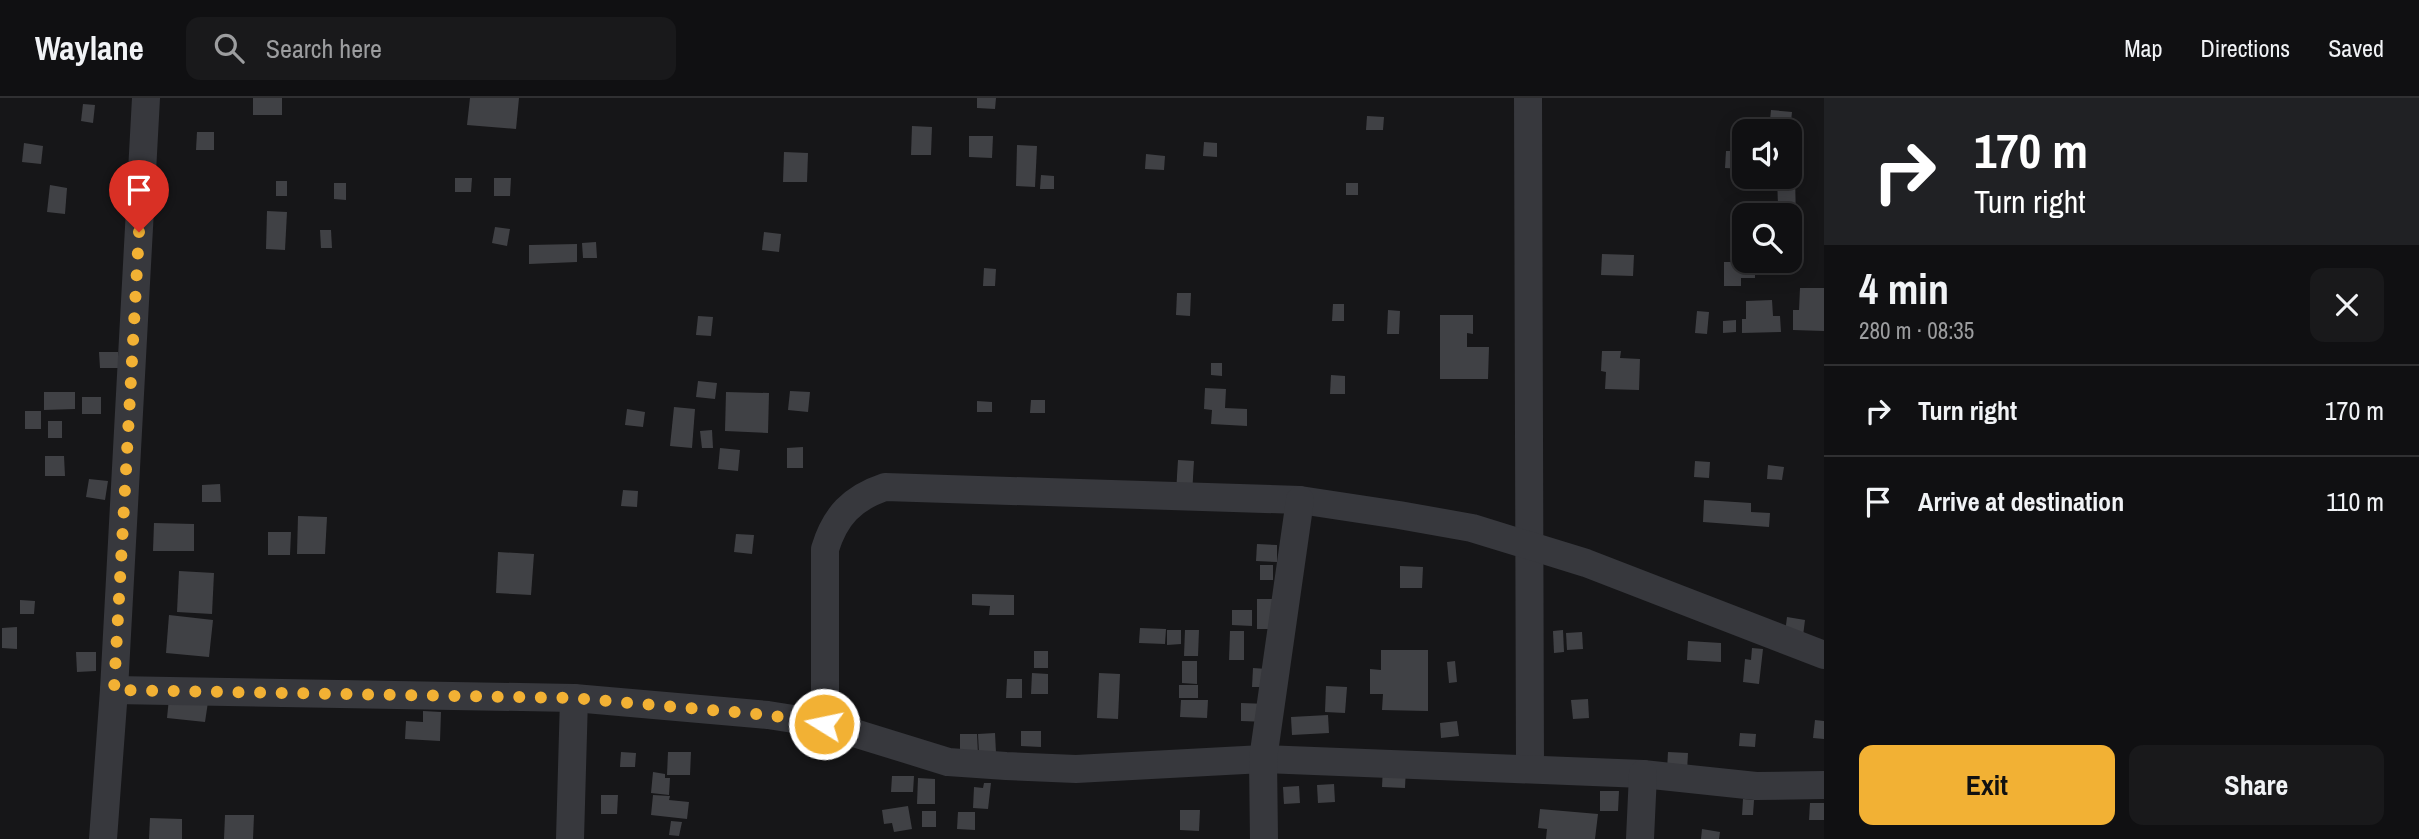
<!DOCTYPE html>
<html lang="en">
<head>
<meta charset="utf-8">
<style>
  body { margin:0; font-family:"Archivo Narrow",sans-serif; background:#19191b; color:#f1f3f6; height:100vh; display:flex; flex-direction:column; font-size:26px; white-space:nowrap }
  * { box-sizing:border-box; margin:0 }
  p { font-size:23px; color:#9c9d9f }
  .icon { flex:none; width:38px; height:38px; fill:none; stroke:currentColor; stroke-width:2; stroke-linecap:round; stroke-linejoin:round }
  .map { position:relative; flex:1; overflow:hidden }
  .details { display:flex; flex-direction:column; background:#101012; width:595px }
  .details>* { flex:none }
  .hud { background:#202124; color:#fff; overflow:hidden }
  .fabs { position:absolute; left:1732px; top:21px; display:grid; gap:14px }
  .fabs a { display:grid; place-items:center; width:70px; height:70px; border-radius:14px; background:#101012; box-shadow:0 4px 18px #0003,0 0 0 2px #303032; font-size:35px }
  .pin { position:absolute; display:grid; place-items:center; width:60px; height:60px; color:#fff; margin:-72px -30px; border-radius:50% 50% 50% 0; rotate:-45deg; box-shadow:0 0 7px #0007 }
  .pin .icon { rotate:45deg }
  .me { position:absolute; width:77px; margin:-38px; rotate:280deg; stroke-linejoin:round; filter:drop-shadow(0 0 5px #0008) }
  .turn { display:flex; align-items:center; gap:24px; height:147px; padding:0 35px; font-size:32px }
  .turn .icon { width:91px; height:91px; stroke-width:2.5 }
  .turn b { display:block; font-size:49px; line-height:60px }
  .round { display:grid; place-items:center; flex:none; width:74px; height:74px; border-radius:14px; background:#19191b }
  .head { display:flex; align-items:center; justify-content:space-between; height:119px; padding:0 35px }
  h1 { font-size:42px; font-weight:700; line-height:52px }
  .cta { display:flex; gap:14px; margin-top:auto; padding:14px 35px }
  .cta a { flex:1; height:80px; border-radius:14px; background:#f2b134; color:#111; font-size:28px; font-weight:700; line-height:80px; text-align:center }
  .cta a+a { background:#19191b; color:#f1f3f6 }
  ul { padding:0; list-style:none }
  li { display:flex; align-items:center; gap:21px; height:91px; padding:0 35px; border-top:2px solid #303032 }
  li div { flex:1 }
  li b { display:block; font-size:26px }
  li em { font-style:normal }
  header { display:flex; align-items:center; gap:42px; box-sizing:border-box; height:98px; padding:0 35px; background:#101012; border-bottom:2px solid #303032 }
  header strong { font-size:33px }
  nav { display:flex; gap:38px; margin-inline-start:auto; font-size:24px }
  .search { width:490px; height:63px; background:#19191b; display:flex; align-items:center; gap:18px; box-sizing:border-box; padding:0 24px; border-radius:14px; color:#9c9d9f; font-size:26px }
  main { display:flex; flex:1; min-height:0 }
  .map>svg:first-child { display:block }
  .building { fill:#404145 }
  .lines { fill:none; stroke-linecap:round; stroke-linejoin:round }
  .minor { stroke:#37383d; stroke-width:28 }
  .route { stroke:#f2b134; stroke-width:12; stroke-dasharray:0 21.6 }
</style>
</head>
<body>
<header>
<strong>Waylane</strong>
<div class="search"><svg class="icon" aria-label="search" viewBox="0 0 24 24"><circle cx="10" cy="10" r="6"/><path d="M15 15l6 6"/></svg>Search here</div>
<nav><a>Map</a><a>Directions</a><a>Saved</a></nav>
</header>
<main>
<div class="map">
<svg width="1824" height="741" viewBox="0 0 1824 741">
  <rect width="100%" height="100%" fill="#161618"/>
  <g class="building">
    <rect x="253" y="0" width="29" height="17"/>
    <path d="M470,0h49l-3,31 -49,-4z"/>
    <path d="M977,0h19l-1,11 -18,-1z"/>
    <path d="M83,6l12,1 -2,18 -12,-2z"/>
    <path d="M1771,12l21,2 -2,19 -21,-1z"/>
    <path d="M1367,18l17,1 -1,13h-17z"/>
    <path d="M912,28l20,1 -1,28h-20z"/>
    <path d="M197,34h17v18h-18z"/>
    <path d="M969,38h24l-1,22 -23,-1z"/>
    <path d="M1204,44l13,1v14l-14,-1z"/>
    <path d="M24,45l19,3 -2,18 -19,-2z"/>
    <path d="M1017,47l20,1 -2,41 -19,-1z"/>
    <path d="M1726,53h19v18l-20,-1z"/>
    <path d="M784,54l24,1 -1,29h-24z"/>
    <path d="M1146,56l19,2 -1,14 -19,-1z"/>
    <path d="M1790,76h5l1,49h-6v-8h-7v-10l-5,1 -1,-29h13z"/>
    <path d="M1041,77l13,1v13h-14z"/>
    <path d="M455,80h17l-1,14h-16z"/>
    <path d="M494,80h17l-1,18h-16z"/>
    <rect x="276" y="83" width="11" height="15"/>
    <path d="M334,85h12v17l-12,-1z"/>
    <rect x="1346" y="85" width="12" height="12"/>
    <path d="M50,87l17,3 -2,26 -18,-2z"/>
    <path d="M267,113l20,1 -2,38 -19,-1z"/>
    <path d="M495,129l15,2 -3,17 -15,-3z"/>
    <path d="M320,132h11l1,18h-11z"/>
    <path d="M764,134l17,2 -2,18 -17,-2z"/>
    <path d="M596,144l1,16h-14l-1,-15z"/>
    <path d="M577,146v18l-48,2v-19z"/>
    <path d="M1602,156l32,1 -1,21 -32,-1z"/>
    <path d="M1724,164h31v16h-14v8h-17z"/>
    <path d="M984,170l12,1 -1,17h-12z"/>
    <path d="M1800,190h24v43l-31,-1v-20h6z"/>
    <path d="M1177,195h14l-1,23 -14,-1z"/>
    <path d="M1772,202l1,16h7l1,16 -39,1v-14h4v-18z"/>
    <path d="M1333,206h11v17h-12z"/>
    <path d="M1388,212l12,1 -1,23h-12z"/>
    <path d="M1697,213l12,1 -2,22 -12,-1z"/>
    <path d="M1440,217h33v19l-6,-1v14h22l-1,32h-48z"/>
    <path d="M698,218l15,1 -2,19 -15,-1z"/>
    <path d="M1736,222v12l-13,1v-12z"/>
    <path d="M1602,253h19l-1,7 20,1 -1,31 -34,-1 1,-17 -5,-1z"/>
    <path d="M99,254h19v16h-18z"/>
    <path d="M1211,265h11v13l-11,-1z"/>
    <path d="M1331,277l14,1v18h-15z"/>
    <path d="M698,283l19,2 -2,16 -19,-2z"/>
    <path d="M1205,290l21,1 -1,19 22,1v17l-36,-2 1,-14 -8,-1z"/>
    <path d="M790,293l20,1 -2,20 -20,-2z"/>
    <path d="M44,294h31v17l-31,1z"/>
    <path d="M726,294l43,1 -1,40 -43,-2z"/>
    <rect x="82" y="299" width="19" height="17"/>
    <path d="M1031,302h14v13h-15z"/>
    <path d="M977,303l15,1v10h-15z"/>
    <path d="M674,309l21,2 -3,39 -22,-2z"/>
    <path d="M627,311l18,3 -2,15 -18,-2z"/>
    <rect x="25" y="313" width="16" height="18"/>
    <rect x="48" y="323" width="14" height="17"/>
    <path d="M712,332l1,18h-11l-2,-17z"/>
    <path d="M803,349v21h-16v-20z"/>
    <path d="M720,350l20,2 -2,21 -20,-2z"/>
    <path d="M45,358h19l1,20h-20z"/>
    <path d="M1178,362l16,1 -2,33 -16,-1z"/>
    <path d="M1695,363l15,1 -1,16 -15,-1z"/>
    <path d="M1768,367l16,2 -2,13 -15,-1z"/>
    <path d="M89,381l19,2 -3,19 -19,-3z"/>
    <path d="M220,386l1,18h-19v-17z"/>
    <path d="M623,392l15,1 -1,16 -16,-1z"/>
    <path d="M1704,402l47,3v9l19,1 -1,14 -66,-5z"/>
    <path d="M298,418l29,1 -2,37h-28z"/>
    <path d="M154,425l40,1v27h-41z"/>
    <path d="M268,434h23l-1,23h-22z"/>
    <path d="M736,436l18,1 -2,19 -18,-2z"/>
    <path d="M1257,446l20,1v17l-21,-1z"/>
    <path d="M498,454l36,2 -3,41 -35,-2z"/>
    <rect x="1260" y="467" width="13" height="15"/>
    <path d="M1400,468l23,1 -1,21h-22z"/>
    <path d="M179,473l35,2 -2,41 -35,-2z"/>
    <path d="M972,496l42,1v20h-25l1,-9 -18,-1z"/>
    <rect x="1257" y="501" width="15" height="30"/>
    <path d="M20,502l15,1 -1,13h-14z"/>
    <path d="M1232,512h20v16l-20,-1z"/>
    <path d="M169,517l44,5 -4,37 -43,-4z"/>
    <path d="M1787,519l18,3 -2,16 -18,-3z"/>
    <path d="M17,529v22l-15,-1v-20z"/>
    <path d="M1140,530l26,1 -1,15 -26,-1z"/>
    <path d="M1167,532h14v14l-14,1z"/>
    <path d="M1185,532h14l-1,26h-14z"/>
    <path d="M1563,532l1,22 -10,1 -1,-22z"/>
    <path d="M1230,533h14v29h-15z"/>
    <path d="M1582,534l1,17 -16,1 -1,-17z"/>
    <path d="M1688,543l33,2v19l-34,-2z"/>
    <path d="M1752,550l11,1 -4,35 -16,-2 2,-23 6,1z"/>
    <path d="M1381,552h47v61l-46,-1 1,-16h-13v-25l11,1z"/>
    <rect x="1034" y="553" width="14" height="17"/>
    <path d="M76,554h20v19l-19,1z"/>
    <path d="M1182,563h15v23l-15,-1z"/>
    <path d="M1455,563l2,21 -8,1 -2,-21z"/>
    <path d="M1253,570l14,1v18h-15z"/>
    <path d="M1032,575l16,1v20h-17z"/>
    <path d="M1099,575l21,1 -2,45 -21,-1z"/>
    <path d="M1007,581h15v19h-16z"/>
    <rect x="1179" y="587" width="19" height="13"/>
    <path d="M1326,588l21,1 -2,26 -20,-1z"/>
    <path d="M169,600l39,4 -3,20 -38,-4z"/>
    <path d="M1588,601l1,19 -16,1 -2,-19z"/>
    <path d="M1181,602h27l-1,18 -27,-1z"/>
    <path d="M1241,605l27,1v18l-27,-1z"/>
    <path d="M423,613l18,1 -1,29 -35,-2 1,-18 17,1z"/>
    <path d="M1328,617l1,18 -37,2 -1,-18z"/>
    <path d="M1815,622l9,1v18l-11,-1z"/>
    <path d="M1457,623l2,15 -18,2 -1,-15z"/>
    <path d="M1021,633h20v16l-20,-1z"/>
    <path d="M995,635l1,20 -17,1 -1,-20z"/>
    <path d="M1740,635l16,1 -1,13 -16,-1z"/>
    <path d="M960,636h17l1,20 -18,1z"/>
    <path d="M621,654l15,1 -1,14h-15z"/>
    <path d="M668,654h23l-1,23h-23z"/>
    <path d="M1668,654l20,1 -1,19 -20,-2z"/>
    <path d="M1383,668h23l-1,22 -23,-1z"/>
    <path d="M653,674l12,2v4h5l-1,17 -18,-2z"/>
    <path d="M892,678h22l-1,16h-22z"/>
    <path d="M918,680l17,1v25h-18z"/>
    <path d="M984,685h7l-3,26 -15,-1 1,-21 9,1z"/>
    <path d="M1334,686l1,18 -17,1 -1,-18z"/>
    <path d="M1299,688l1,17 -16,1 -1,-17z"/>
    <path d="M1600,693h19l-1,20h-18z"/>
    <path d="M601,697h17l-1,19h-16z"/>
    <path d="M653,697l17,1 -1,4 20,2 -2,17 -36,-4z"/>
    <path d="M1743,701l11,1 -1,15h-11z"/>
    <path d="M1810,705h14v17h-15z"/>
    <path d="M908,708l4,23 -18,3 -2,-9 -8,1 -2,-14z"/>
    <path d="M1540,711l58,5 -3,25h-49l1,-10 -9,-1z"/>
    <path d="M1180,712h20l-1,21 -19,-1z"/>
    <rect x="922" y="713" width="14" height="16"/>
    <path d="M958,714h17v18l-18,-1z"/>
    <path d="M225,717h29l-1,24h-29z"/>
    <path d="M150,720l32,1v20h-33z"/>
    <path d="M671,723l11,1 -3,14 -10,-1z"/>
    <path d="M1702,731l18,3 -1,7h-18z"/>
  </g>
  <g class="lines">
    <g class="minor">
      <path d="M1528,0l2,671"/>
      <path d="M114,592l460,8 194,17 57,9 123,38 58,4 70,3 187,-10 380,15 113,12 68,-1"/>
      <path d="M825,626v-175c10,-33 27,-51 60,-62l415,13 99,15 73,13 114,35 238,92"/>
      <path d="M103,741l11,-149 32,-592"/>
      <path d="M570,741l4,-141"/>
      <path d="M1264,741l-1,-80 37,-259"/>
      <path d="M1640,741l3,-65"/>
    </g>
  </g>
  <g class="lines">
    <path class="route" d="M139,134l-25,458 460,8 194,17 56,9"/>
  </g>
</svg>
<div class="fabs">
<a><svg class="icon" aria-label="sound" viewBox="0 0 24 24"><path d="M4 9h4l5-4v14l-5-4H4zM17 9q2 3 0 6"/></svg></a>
<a><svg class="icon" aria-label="search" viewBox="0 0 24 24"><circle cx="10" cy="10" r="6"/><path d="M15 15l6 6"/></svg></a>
</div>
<div class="pin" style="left:139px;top:134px;background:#d93025"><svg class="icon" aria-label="arrive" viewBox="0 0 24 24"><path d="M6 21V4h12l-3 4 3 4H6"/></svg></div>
<svg class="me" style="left:824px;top:626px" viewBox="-20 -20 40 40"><circle r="17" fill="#f2b134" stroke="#fff" stroke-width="3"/><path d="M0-11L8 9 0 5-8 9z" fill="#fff"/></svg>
</div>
<section class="details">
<div class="hud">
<div class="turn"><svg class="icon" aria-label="right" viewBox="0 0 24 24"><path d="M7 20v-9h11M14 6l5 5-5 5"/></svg><div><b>170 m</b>Turn right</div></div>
</div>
<div class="head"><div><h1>4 min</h1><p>280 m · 08:35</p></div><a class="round"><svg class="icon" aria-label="close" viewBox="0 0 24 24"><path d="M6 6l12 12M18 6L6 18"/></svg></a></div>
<ul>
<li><svg class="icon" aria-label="right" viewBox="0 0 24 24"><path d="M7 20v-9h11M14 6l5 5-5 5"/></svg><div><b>Turn right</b></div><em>170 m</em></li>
<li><svg class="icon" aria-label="arrive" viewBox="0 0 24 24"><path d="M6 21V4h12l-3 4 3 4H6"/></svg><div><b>Arrive at destination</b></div><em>110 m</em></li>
</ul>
<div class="cta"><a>Exit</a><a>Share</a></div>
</section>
</main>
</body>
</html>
